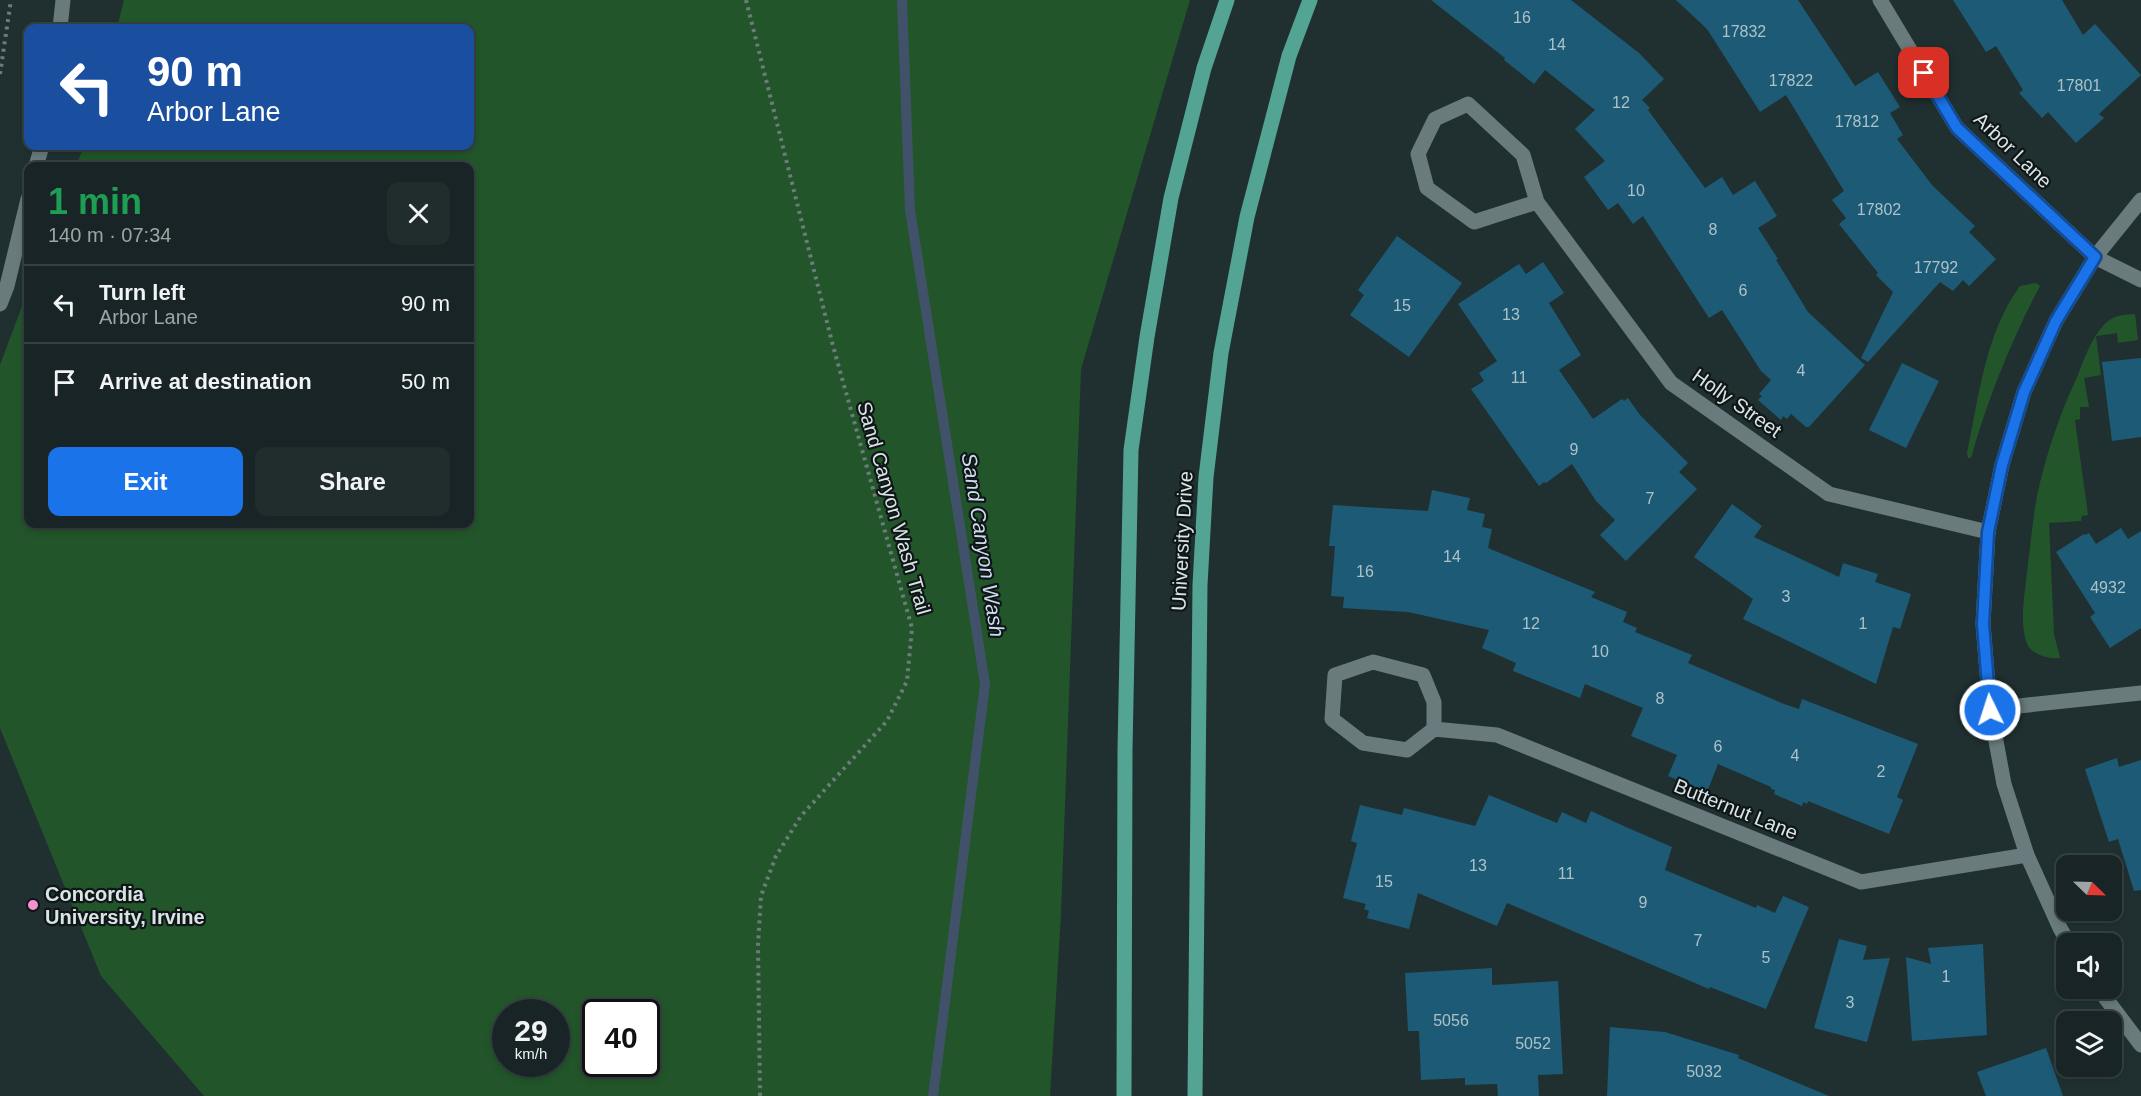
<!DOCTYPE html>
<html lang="en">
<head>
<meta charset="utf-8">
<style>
  body { margin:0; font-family:Arial,sans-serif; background:#212c2d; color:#f1f3f6; height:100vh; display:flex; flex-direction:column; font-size:22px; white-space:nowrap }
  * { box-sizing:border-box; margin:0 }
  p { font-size:20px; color:#9fa4a7 }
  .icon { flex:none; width:33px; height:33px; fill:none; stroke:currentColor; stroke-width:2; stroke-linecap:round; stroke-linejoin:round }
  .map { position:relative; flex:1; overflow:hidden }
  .sheet { position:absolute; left:24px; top:162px; width:450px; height:366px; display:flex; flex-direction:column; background:#182425; border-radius:12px; box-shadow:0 3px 9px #0003,0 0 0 2px #364142 }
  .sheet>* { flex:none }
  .banner { position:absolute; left:24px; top:24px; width:450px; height:126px; border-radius:12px; box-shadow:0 3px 9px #0003,0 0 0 2px #364142; background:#1a4fa0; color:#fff; overflow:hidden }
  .needle { width:39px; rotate:113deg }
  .controls { position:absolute; left:2056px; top:855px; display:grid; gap:12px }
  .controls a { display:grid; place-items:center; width:66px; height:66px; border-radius:12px; background:#182425; box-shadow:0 3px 9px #0003,0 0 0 2px #364142; font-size:30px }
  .speed { position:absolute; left:492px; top:999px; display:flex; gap:12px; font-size:30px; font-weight:700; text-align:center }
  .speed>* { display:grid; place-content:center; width:78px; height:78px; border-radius:50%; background:#182425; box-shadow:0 3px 9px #0003,0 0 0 2px #364142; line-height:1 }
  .speed small { font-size:15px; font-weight:400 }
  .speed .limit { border:3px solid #111; border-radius:9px; background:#fff; color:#111 }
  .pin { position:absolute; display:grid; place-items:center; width:51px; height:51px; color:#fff; margin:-26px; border-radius:12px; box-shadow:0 3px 9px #0006 }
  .me { position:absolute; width:66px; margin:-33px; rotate:356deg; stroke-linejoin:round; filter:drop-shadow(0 0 4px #0008) }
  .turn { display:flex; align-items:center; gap:21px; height:126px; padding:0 24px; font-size:27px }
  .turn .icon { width:78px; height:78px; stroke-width:2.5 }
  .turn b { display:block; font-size:42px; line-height:51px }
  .round { display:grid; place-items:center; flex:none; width:63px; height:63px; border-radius:12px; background:#212c2d }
  .headline { display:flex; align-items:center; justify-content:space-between; height:102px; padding:0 24px }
  h1 { font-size:36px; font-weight:700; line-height:45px; color:#1e9e55 }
  .action { display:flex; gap:12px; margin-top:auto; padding:12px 24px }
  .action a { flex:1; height:69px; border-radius:12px; background:#1a73e8; color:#fff; font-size:24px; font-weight:700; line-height:69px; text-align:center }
  .action a+a { background:#212c2d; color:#f1f3f6 }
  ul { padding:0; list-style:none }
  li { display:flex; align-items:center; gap:18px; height:78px; padding:0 24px; border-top:2px solid #364142 }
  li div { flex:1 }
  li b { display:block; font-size:22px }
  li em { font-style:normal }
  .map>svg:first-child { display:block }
  .green { fill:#22562a; fill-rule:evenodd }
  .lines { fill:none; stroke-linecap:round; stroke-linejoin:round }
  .stream { stroke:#42516a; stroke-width:10 }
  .building { fill:#1d5a75 }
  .path { stroke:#6e7b7c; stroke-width:4; stroke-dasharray:3 4.5; stroke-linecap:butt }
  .minor { stroke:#697b7c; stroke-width:15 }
  .major { stroke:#54a494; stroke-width:15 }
  .route-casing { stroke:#114b97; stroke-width:15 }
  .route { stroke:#1a73e8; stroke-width:10 }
  .poi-dot { fill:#f790ce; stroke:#0f1617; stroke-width:2 }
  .labels { text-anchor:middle; stroke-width:4.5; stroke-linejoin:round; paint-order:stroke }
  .number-label { font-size:16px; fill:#acc2c9 }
  .street-label { font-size:20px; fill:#dbe4e5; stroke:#0f1617 }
  .poi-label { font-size:20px; font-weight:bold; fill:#dbe4e5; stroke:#0f1617; text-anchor:start }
  .water-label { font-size:21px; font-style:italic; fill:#cfdcf0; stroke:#0f1617 }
</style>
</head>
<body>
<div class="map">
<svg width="2141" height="1096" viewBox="0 0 2141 1096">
  <rect width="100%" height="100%" fill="#203031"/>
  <g class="green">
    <path d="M124,0h1066l-109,369 -20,545 -11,182h-846l-103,-120 -101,-248v-363l28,-75v234h442v-358h-394l8,-20h386v-118h-353zM506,1012h50v52h-50zM646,1012v52h-50v-52z"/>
    <path d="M2036,283l4,3c-29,55 -52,112 -69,172h-3l-1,-5c12,-57 18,-119 53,-167z"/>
    <path d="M2135,314l3,26 -20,3 -1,-10 -21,3 5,39 -17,3 5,29h-9v12l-5,1 13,95 -6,1 -1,5 -32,2 5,111 6,24c-12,1 -30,-3 -34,-17 -7,-22 0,-55 2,-77 3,-23 5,-46 9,-68 9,-42 23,-83 41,-121 6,-16 13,-36 25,-49 9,-11 19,-11 32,-12z"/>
  </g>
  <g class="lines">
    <path class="stream" d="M902,0l8,210 75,474 -52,412"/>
  </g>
  <g class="building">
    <path d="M1431,0h140l68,53 25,26 -22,21 8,8 -2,2 57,78 17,-11 11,18 22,-14 22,35 -19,12 20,31 -2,1 32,52 57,53 -56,62h-3l-15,-13 -4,5 -4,-3 -2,4 -23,-20 4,-4 -3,-2 12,-14 -10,-9 -39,-61 -13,8 -66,-102 -10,8 -15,-21 -10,7 -24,-33 21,-16 -30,-32 20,-19 -50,-40 -11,14 -30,-24 1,-2z"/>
    <path d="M1676,0h122l57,86 23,-14 22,35 -10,6 13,22 -6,4 35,46 43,41 -6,6 27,27 -27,27 -6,-6 -10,11 -13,-9 -72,80 -7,-4 32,-66 -17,-17 2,-2 -39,-49 7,-6 -14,-18 12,-9 -58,-96 -26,17 -53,-83z"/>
    <path d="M1953,0h109l21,35 12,-11 46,51 -42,39 5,4 -28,25 -28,-31 -6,6 -23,-25 4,-3 -27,-44 -10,6z"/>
    <path d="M1397,236l65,47 -53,74 -59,-42 14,-20 -6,-5z"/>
    <path d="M1543,262l21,31 -15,10 32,52 -22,15 34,49 29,-20 2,2 4,-3 12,17 48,48 -9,9 18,17 -71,72 -26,-26 15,-15 -19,-19 -24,-37 -26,19 -2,-1 -5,4 -68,-97 13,-8 -5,-8 18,-12 -39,-57 61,-40 7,10z"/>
    <path d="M2141,358v79l-29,4 -10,-79z"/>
    <path d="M1902,363l37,18 -33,67 -37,-18z"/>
    <path d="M1432,490l38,8 -3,12 18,4 -3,13 10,2 -4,19 107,44 -4,5 36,15 -4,10 14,6 -2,4 57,23 -4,8 96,41 15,5 3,-10 116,45 -21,53 6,3 -14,34 -81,-33 -1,3 -4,-2 -1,4 -28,-12 1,-4 -4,-1v-2l-53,-23 -11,28 -39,-16 9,-21 -46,-19 12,-28 -58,-24 -5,14 -67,-27 3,-8 -34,-15 7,-18 -81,-18 -65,-4 1,-11 -13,-1 4,-50h-6l4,-41 95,6z"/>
    <path d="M1732,504l30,22 -8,11 85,40 4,-14 35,11 -3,8 36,12 -11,35 -7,-2 -17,57 -133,-65 10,-20 -59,-42z"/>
    <path d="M2121,528l7,11 13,-8v97l-31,20 -20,-31 5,-4 -39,-61 28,-18 1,1 4,-2 7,11z"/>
    <path d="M2117,758l2,9 22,-7v130l-7,1 -16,-52 -9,3 -24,-73z"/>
    <path d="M1489,795l68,28 5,-11 24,11 5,-12 35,16 46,20 -7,23 91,38 1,-3 18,8 8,-17 26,11 -43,102 -56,-22 -1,2 -202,-86 -10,23 -79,-33 -9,36 -42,-11 2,-7 -5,-2 2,-5 -23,-6 14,-55 -6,-2 9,-36 42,10 2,-7 71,18z"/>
    <path d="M1839,939l28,7 -4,14 27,-2 -23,84 -53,-14z"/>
    <path d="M1983,944l4,91 -75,6 -6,-84 25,7 -3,-16z"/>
    <path d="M1492,968v17l66,-4 5,93 -25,1 1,21h-41l-1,-12 -32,1v-7l-44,2 -2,-49h-11l-3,-58z"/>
    <path d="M1610,1027l55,5 74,23 -1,3 91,38h-222z"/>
    <path d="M2046,1048l17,48h-77l-9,-24z"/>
  </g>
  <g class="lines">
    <g class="path">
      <path d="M746,0l87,346 79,282 -5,53 -20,40 -86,95 -25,40 -15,40 -3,48 2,152"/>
      <path d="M0,74l11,-74"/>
    </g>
    <g class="minor">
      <path d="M1880,0l77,128 138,129 46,23"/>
      <path d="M60,28l3,-28"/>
      <path d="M36,166l6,-20"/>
      <path d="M1537,202l-63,20 -47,-34 -9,-34 17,-35 33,-15 55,51 14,47 134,181 158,111 159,38"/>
      <path d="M0,304l7,-18 21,-87"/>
      <path d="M1990,709l151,-16"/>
      <path d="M1434,729v-27l-11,-27 -50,-13 -38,13 -3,44 31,24 44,7 27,-21 63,6 364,147 166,-27"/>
      <path d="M2069,944l-9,-16 -33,-73 -23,-71 -14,-75 -7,-85 5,-92 14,-67 22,-73 32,-71 39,-64 46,-57"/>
      <path d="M2098,988l43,57"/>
    </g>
    <g class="major">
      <path d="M1124,1096l1,-346 6,-300 16,-113 24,-139 33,-130 23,-68"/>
      <path d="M1195,1096l5,-511 6,-108 15,-124 26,-136 42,-161 21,-56"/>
    </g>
  </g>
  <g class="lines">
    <g class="route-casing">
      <path id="route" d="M1924,73l33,55 138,129 -39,64 -32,71 -22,73 -14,67 -5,92 7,86"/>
    </g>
    <use href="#route" class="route"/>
  </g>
  <circle class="poi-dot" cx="33" cy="905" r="6"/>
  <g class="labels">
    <g class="number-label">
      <text x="1522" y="23">16</text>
      <text x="1744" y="37">17832</text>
      <text x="1557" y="50">14</text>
      <text x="1791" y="86">17822</text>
      <text x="2079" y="91">17801</text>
      <text x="1621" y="108">12</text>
      <text x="1857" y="127">17812</text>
      <text x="1636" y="196">10</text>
      <text x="1879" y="215">17802</text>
      <text x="1713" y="235">8</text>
      <text x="1936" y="273">17792</text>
      <text x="1743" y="296">6</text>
      <text x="1402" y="311">15</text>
      <text x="1511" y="320">13</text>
      <text x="1801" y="376">4</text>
      <text x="1519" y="383">11</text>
      <text x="1574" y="455">9</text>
      <text x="1650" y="504">7</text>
      <text x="1452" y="562">14</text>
      <text x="1365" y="577">16</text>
      <text x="2108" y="593">4932</text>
      <text x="1786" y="602">3</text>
      <text x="1531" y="629">12</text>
      <text x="1863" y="629">1</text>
      <text x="1600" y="657">10</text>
      <text x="1660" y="704">8</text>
      <text x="1718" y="752">6</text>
      <text x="1795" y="761">4</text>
      <text x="1881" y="777">2</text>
      <text x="1478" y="871">13</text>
      <text x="1566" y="879">11</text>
      <text x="1384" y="887">15</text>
      <text x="1643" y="908">9</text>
      <text x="1698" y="946">7</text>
      <text x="1766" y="963">5</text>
      <text x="1946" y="982">1</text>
      <text x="1850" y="1008">3</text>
      <text x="1451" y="1026">5056</text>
      <text x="1533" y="1049">5052</text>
      <text x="1704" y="1077">5032</text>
    </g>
    <g class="street-label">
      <text transform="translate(2013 150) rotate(44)" y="7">Arbor Lane</text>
      <text transform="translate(1737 403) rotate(35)" y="7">Holly Street</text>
      <text transform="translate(894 508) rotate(74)" y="7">Sand Canyon Wash Trail</text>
      <text transform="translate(1182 541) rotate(-87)" y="7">University Drive</text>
      <text transform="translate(1736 809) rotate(22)" y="7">Butternut Lane</text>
    </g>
    <g class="poi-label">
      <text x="45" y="901">Concordia<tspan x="45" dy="23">University, Irvine</tspan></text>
    </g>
    <g class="water-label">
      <text transform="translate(983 545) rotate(81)" y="7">Sand Canyon Wash</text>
    </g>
  </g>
</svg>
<div class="controls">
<a><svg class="needle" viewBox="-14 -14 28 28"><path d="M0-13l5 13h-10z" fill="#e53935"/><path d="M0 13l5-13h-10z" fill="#9fa4a7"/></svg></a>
<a><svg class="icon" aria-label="sound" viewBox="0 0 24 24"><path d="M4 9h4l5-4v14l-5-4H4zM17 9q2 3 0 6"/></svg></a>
<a><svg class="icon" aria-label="layers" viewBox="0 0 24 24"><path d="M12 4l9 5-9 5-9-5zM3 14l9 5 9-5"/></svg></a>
</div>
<div class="speed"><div>29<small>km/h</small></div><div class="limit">40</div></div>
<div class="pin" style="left:1924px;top:73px;background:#d93025"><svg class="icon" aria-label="arrive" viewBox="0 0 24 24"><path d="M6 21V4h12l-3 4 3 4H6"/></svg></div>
<svg class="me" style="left:1990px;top:710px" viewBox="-20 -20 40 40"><circle r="17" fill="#1a73e8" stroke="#fff" stroke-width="3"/><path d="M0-11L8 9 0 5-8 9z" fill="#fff"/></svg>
<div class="banner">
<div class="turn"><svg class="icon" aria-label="left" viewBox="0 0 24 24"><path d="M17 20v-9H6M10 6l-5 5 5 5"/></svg><div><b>90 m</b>Arbor Lane</div></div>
</div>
<section class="sheet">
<div class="headline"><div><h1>1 min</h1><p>140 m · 07:34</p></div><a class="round"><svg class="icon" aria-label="close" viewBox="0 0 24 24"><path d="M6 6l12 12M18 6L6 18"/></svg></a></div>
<ul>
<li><svg class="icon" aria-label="left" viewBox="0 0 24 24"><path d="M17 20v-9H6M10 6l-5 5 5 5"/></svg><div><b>Turn left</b><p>Arbor Lane</p></div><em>90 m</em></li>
<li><svg class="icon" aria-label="arrive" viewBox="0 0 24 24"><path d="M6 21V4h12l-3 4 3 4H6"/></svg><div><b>Arrive at destination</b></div><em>50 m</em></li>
</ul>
<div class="action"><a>Exit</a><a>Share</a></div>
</section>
</div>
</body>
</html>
